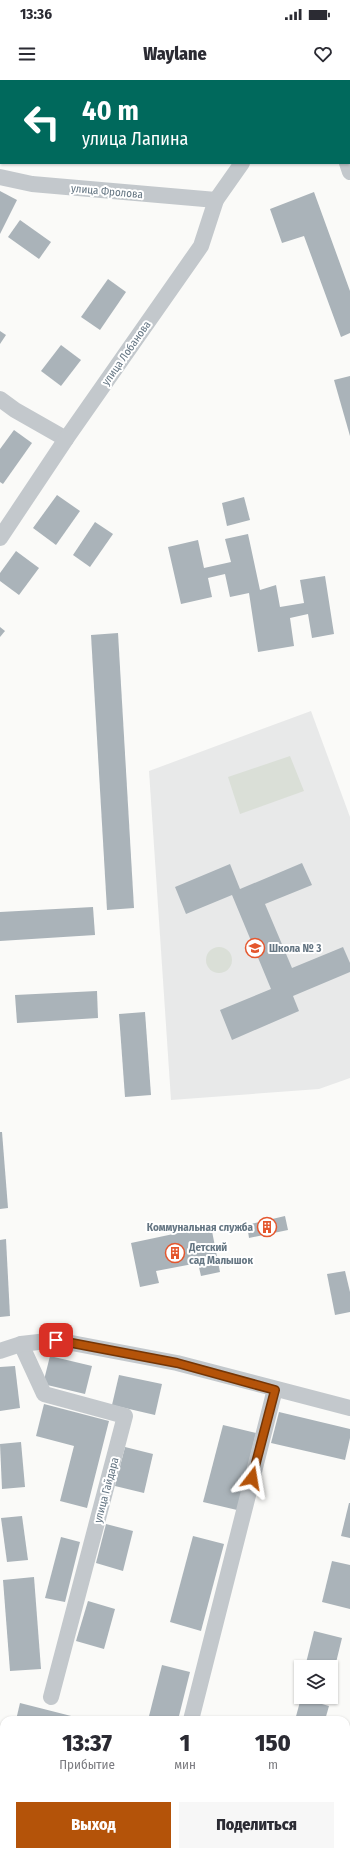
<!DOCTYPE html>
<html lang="ru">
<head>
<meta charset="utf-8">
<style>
  body { margin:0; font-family:"Fira Sans Condensed",sans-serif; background:#f7f7f7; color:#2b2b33; height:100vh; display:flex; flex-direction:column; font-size:15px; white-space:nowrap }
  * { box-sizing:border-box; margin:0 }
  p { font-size:13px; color:#7c7c81 }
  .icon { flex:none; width:22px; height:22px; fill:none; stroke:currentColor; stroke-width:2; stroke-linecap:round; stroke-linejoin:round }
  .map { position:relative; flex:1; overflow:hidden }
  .panel { position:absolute; left:0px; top:1636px; width:350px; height:140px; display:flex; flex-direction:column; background:#fff; border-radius:12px 12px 0 0; box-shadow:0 1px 3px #0004 }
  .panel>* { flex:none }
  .guide { position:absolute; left:0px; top:0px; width:350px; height:84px; box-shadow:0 1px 3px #0004; background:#00695c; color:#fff; overflow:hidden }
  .tools { position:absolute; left:294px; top:1580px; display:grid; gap:8px }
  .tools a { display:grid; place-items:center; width:44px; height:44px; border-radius:0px; background:#fff; box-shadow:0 1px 3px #0004; font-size:20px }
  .pin { position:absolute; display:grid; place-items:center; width:34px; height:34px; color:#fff; margin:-17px; border-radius:8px; box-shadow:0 2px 6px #0006 }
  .me { position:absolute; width:44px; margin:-22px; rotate:14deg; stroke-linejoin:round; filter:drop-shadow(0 0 3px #0008) }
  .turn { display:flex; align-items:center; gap:14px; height:84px; padding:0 16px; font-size:18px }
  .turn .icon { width:52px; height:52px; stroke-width:2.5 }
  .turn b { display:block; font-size:28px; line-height:34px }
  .eta { display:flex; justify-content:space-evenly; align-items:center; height:68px; text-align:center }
  .eta b { font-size:24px; font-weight:800; line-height:28px }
  .button { display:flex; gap:8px; margin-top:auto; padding:8px 16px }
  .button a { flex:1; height:46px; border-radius:0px; background:#b45309; color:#fff; font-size:16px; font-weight:800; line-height:46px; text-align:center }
  .button a+a { background:#f7f7f7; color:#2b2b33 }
  .status { display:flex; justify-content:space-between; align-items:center; height:28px; padding:0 20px; background:#fff; direction:ltr }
  .status svg { height:11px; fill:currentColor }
  header { display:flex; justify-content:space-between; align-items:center; height:52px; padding:0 16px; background:#fff; font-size:18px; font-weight:800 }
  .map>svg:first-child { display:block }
  .built { fill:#e8e9e9 }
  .green { fill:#dadfd7 }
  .building { fill:#aab3b9 }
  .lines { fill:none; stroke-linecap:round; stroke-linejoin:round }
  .minor { stroke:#c3c8cc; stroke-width:16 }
  .route-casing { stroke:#753606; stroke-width:10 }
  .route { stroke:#b45309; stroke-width:7 }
  .labels { text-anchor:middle; stroke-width:4; stroke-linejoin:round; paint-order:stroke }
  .street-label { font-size:11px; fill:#657683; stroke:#fff }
  .poi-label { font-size:11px; font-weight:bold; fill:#657683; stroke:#fff; text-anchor:start }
</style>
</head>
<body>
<div class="status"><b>13:36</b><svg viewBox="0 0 49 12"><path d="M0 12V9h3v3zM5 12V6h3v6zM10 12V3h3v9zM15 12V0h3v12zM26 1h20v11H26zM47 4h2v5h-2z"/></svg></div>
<header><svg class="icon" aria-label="menu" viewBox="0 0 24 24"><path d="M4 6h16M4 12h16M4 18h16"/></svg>Waylane<svg class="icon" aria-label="heart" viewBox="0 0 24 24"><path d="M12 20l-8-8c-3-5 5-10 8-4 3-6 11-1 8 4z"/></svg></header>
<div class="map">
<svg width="350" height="1776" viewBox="0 0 350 1776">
  <rect width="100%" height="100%" fill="#fafaf8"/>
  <path class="built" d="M311,631l39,106v261l-31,11 -148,11 -22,-329z"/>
  <g class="green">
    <path d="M290,676l14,35 -64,23 -12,-37z"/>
    <circle cx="219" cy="880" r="13"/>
  </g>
  <g class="building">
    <path d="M0,111l17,9 -17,34z"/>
    <path d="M314,112l36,99v42l-9,4 -37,-101 -22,7 -12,-34z"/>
    <path d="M20,140l31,22 -12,17 -31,-22z"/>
    <path d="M108,199l18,13 -26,38 -19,-13z"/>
    <path d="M0,251l6,4 -6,9z"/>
    <path d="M61,265l20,15 -20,26 -20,-15z"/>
    <path d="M350,296v60l-16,-56z"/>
    <path d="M14,350l18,13 -29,41 -3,-2v-33z"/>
    <path d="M57,415l23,16 -24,34 -23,-17z"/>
    <path d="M244,417l6,23 -23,6 -5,-23z"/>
    <path d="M95,442l18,12 -23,33 -17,-12z"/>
    <path d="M248,454l12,56 16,-5 4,22 24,-4 -4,-23 25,-4 9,58 -22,4 -4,-24 -18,4 4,28 -36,6 -9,-59 -19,4 -5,-23 -17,4 4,19 -31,7 -13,-57 30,-7 6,28 27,-6 -6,-23z"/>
    <path d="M16,471l23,17 -20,27 -19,-14v-8z"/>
    <path d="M0,547l5,4 -5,6z"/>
    <path d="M118,553l16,275 -27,2 -16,-275z"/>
    <path d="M302,783l10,22 -47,19 27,64 51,-21 7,16v9l-57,24 6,15 -67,29 -12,-30 51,-21 -39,-94 -46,19 -11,-27 55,-23 10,25z"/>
    <path d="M93,827l2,28 -95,6v-29z"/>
    <path d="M97,911l1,27 -81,5 -2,-28z"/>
    <path d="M145,932l6,83 -26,2 -6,-83z"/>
    <path d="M0,1052h2l6,76 -8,1z"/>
    <path d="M285,1136l3,14 -39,8 -2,-13z"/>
    <path d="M211,1146l9,46 -19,4 -3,-13 -42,8 3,12 -19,4 -9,-44z"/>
    <path d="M6,1159l4,77 -10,1v-77z"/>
    <path d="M345,1191l5,21v20l-15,3 -8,-41z"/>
    <path d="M50,1276l42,10 -7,28 -42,-10z"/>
    <path d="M15,1286l5,42 -20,3v-44z"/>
    <path d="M119,1295l43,9 -7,31 -43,-10z"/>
    <path d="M44,1324l65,17 -22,87 -27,-7 14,-55 -38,-10z"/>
    <path d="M279,1332l71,17v9l-5,22 -74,-17z"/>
    <path d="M223,1345l33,8 -19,77 -34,-8z"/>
    <path d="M21,1362l4,45 -23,2 -2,-45z"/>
    <path d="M125,1367l28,7 -9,39 -29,-7z"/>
    <path d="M349,1423h1v35l-9,-2z"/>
    <path d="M22,1436l6,44 -21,2 -6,-44z"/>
    <path d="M106,1444l27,7 -10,40 -27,-8z"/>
    <path d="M193,1456l31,8 -23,87 -31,-9z"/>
    <path d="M61,1457l19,5 -15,60 -20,-4z"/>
    <path d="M332,1481l18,4v44l-28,-7z"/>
    <path d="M34,1497l7,92 -31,2 -7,-91z"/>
    <path d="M88,1521l27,8 -11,40 -28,-8z"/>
    <path d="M314,1551l28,7 -10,41 -1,-12h-26z"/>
    <path d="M162,1585l28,7 -12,48h-30z"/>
    <path d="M301,1618l28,8 -4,14h-30z"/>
    <path d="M20,1623l63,16v1h-67z"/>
  </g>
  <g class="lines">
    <g class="minor">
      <path d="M312,1l1,-1"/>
      <path d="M347,83l3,9"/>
      <path d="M0,97l32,7 184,16"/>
      <path d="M0,319l15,11 51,29"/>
      <path d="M0,458l66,-99 135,-193 15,-46 26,-37"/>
      <path d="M21,1264l23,50 81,22 -74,281"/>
      <path d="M0,1271l21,-7 35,-4 121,23 173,45"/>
      <path d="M191,1640l84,-331"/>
    </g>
  </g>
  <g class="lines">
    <g class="route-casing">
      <path id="route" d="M56,1260l121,23 98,27 -23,88"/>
    </g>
    <use href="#route" class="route"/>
  </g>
  <defs>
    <g id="school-ring" transform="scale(1)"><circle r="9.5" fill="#fff" stroke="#e4572e" stroke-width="1.5"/><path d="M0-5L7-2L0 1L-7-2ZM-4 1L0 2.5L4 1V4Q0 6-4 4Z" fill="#e4572e"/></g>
    <g id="building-ring" transform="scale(1)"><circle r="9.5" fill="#fff" stroke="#e4572e" stroke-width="1.5"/><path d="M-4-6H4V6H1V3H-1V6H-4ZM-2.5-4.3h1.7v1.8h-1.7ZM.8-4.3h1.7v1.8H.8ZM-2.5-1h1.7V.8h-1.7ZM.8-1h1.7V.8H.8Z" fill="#e4572e"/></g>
  </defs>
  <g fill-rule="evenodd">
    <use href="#school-ring" x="255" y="868"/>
    <use href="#building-ring" x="267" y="1147"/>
    <use href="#building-ring" x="175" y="1173"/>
  </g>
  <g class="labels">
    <g class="street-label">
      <text transform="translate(107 111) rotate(5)" y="4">улица Фролова</text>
      <text transform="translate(126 273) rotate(-55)" y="4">улица Лобанова</text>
      <text transform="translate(106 1410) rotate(-75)" y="4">улица Гайдара</text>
    </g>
    <g class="poi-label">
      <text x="269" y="872">Школа № 3</text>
      <text x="253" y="1151" text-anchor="end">Коммунальная служба</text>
      <text x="189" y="1171">Детский<tspan x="189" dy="13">сад Малышок</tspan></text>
    </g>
  </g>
</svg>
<div class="tools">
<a><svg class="icon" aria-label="layers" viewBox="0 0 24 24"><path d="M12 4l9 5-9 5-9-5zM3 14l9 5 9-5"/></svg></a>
</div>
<div class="pin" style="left:56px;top:1260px;background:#d93025"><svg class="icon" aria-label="arrive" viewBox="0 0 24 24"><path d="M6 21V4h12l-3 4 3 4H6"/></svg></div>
<svg class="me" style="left:252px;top:1398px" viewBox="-20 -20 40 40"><path d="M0-17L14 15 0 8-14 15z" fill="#b45309" stroke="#fff" stroke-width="4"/></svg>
<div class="guide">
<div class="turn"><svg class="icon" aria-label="left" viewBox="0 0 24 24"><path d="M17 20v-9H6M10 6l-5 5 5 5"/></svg><div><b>40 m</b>улица Лапина</div></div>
</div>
<section class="panel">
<div class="eta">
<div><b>13:37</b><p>Прибытие</p></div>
<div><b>1</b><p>мин</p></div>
<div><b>150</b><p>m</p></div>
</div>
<div class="button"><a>Выход</a><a>Поделиться</a></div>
</section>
</div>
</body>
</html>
